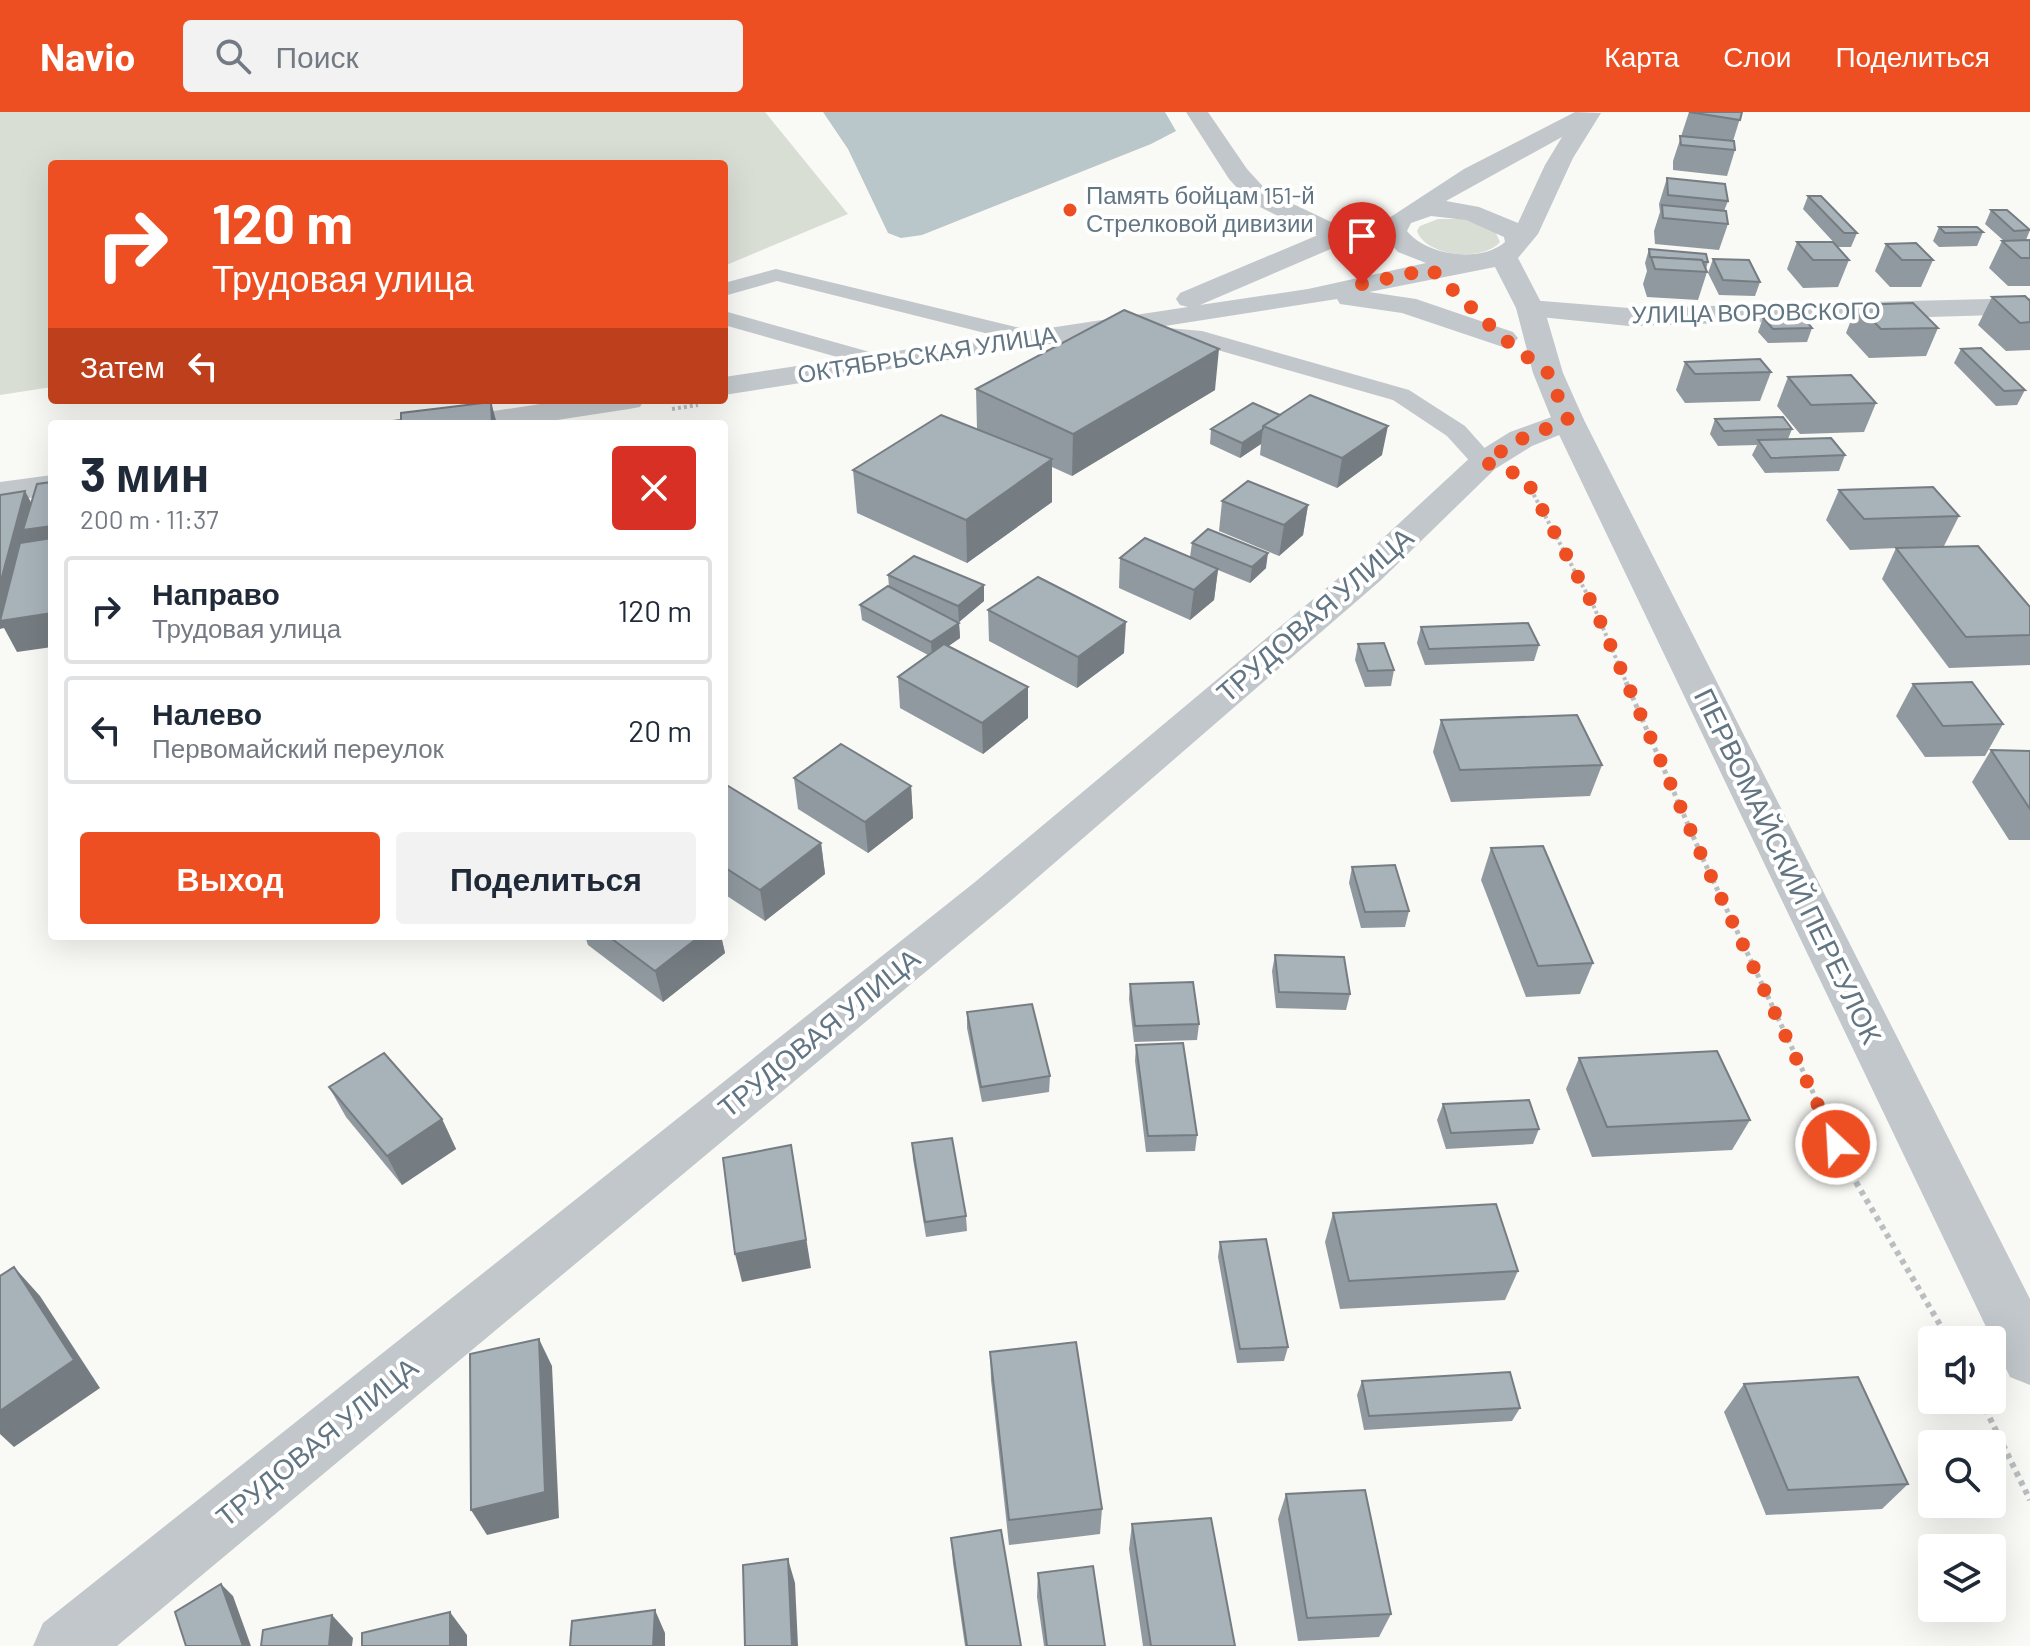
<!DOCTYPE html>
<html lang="ru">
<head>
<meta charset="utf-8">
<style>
  body { margin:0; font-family:Barlow,sans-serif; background:#f2f2f3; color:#1f2937; height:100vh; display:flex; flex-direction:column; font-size:30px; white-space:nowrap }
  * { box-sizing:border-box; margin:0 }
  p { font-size:26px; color:#747a83 }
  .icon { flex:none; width:44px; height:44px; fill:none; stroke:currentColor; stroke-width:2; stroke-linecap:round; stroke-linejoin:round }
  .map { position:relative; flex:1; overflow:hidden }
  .sheet { position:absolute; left:48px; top:308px; width:680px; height:520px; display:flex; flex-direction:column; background:#fff; border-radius:8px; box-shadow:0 8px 32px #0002 }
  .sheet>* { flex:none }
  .banner { position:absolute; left:48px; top:48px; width:680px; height:244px; border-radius:8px; box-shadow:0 8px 32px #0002; background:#ed4f23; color:#fff; overflow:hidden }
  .fabs { position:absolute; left:1918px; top:1214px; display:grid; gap:16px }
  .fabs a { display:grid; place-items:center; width:88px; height:88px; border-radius:8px; background:#fff; box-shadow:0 8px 32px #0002; font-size:40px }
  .pin { position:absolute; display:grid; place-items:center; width:68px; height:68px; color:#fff; margin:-82px -34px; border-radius:50% 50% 50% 0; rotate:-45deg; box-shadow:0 0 8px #0007 }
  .pin .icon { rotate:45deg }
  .me { position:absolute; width:88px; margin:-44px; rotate:335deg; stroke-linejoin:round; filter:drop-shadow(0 0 6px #0008) }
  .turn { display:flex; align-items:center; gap:28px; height:168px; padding:0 32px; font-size:36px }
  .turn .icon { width:104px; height:104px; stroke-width:2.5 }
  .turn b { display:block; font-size:56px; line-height:68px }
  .then { display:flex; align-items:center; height:76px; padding:0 32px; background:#0003; gap:16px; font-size:30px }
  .round { display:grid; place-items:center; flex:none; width:84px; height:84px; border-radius:8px; background:#f2f2f3 }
  .headline { display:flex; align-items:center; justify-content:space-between; height:136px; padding:0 32px }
  h1 { font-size:48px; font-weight:700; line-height:60px }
  .primary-button { display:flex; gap:16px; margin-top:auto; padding:16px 32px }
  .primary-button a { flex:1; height:92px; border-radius:8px; background:#ed4f23; color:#fff; font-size:32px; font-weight:700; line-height:92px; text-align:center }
  .primary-button a+a { background:#f2f2f3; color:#1f2937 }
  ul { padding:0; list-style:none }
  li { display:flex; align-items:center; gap:24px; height:108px; margin:0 16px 12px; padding:0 16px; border:4px solid #e0e1e3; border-radius:8px }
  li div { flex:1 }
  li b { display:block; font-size:30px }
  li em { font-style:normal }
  header { display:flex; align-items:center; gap:48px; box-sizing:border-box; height:112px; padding:0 40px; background:#ed4f23; color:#fff }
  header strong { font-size:38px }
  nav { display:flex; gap:44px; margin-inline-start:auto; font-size:28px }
  .search { width:560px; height:72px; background:#f2f2f3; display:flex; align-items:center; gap:20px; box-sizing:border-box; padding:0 28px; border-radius:8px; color:#747a83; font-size:30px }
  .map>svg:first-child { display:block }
  .green { fill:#d9ded5 }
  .water { fill:#b9c6ca }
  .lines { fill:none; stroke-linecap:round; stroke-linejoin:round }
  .path-far2 { stroke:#babec1; stroke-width:4; stroke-dasharray:3 3; stroke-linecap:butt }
  .path-far1 { stroke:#babec1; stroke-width:5; stroke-dasharray:4 4; stroke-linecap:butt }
  .path { stroke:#babec1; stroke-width:6; stroke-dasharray:5 5; stroke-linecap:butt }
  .service { fill:#c2c7cb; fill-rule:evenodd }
  .minor { fill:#c2c7cb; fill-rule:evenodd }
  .tertiary { fill:#c2c7cb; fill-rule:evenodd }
  .wall { fill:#90999f }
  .shaded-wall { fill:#767d82 }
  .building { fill:#a8b2b9; stroke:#767d82; stroke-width:2 }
  .route { stroke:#ed4f23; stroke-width:14; stroke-dasharray:0 25.2 }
  .poi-dot { fill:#ed4f23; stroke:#fff; stroke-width:3 }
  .labels { text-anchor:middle; stroke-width:8; stroke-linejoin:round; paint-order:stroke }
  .far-poi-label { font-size:24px; fill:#627583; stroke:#fff; text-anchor:start }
  .far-street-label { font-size:24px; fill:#627583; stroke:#fff }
  .street-label { font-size:28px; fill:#627583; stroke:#fff }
</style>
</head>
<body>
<header>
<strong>Navio</strong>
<div class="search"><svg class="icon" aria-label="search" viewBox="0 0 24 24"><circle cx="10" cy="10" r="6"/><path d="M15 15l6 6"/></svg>Поиск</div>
<nav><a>Карта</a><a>Слои</a><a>Поделиться</a></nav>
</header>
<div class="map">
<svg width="2030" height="1534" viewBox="0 0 2030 1534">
  <rect width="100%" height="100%" fill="#f9f9f6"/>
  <g class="green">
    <path d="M0,0h765l83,102 -124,52v-102h-672v223l-52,8z"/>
    <path d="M1438,107h25l32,12 5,11c-17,20 -74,15 -83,-11l3,-5z"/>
  </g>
  <path class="water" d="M823,0h342l11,19 -25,13 -229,91 -21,3 -13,-5 -40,-84z"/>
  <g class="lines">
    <g class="path-far2">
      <path d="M672,297l26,-4"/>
      <path d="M1528,372l66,123 33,77"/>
    </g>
    <path class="path-far1" d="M1626,570l77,177 115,244"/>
    <g class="path">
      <path d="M1817,989l33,71 99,168"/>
      <path d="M1981,1288l49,100"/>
    </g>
    <g class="service">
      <path d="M776,157l265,64 3,5 -11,7 -256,-64 -53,15v-13z"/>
      <path d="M724,199l160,45 3,5 -3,5 -8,2 -152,-43z"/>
      <path d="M1145,214l57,5 207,59 56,36 32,36 -4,5h-18l-28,-31 -54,-36 -193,-55 -63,-7 -3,-5z"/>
    </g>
    <g class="minor">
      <path d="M1186,0h22l39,57 21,23 80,38 4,6 -4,6h-18l-80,-40 -21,-23z"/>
      <path d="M2030,186v16l-401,12 -99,-10 -10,-2 -4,-6 4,-6 10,-2 99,8z"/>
      <path d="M1568,299l11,2 5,7 -5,7 -47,19 -37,23 -115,112 -373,323 -890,742h-84l10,-23 932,-741 379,-317 119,-110 37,-23z"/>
    </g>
    <g class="tertiary">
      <path d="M1575,0l26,1 -28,45 -35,76 -20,24 26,50 19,65 21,47 446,879v86l-20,-8 -458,-957 -19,-47 -17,-65 -21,-41 -126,25 47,7 97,33 5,6 -5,6 -10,3 -101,-34 -62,-9 -3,-5 -613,96v-18l464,-70 -8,-2 -4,-6 4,-6 150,-63 59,-12 75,-49zM1562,25l-17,28 -27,58 -39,-16 -33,-6zM1431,104l35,4 38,17 1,5c-24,21 -78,14 -98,-11l4,-8zM1383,123l15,17 28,11 -118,26 -108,16 147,-63z"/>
      <path d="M566,288h78l-4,7 -11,2 -98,15h-79l5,-7 11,-2z"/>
      <path d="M52,363v20l-52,7v-20z"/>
    </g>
  </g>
  <g class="wall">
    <path d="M1689,0h53l-9,29 2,9 -8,26 -54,-6v-9z"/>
    <path d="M1667,66l61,23 -4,10 4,13 -9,26 -64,-6 -1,-13 6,-19 -1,-8z"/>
    <path d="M1808,84l49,37 -6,14h-13l-35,-38z"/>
    <path d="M1991,98l39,20 -4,10h4v46h-22l-19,-18 13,-27h2l-19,-17z"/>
    <path d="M1939,115l44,5 -6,14 -38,1 -6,-6z"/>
    <path d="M1797,130l52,18 -11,27 -35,1 -16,-19z"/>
    <path d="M1886,132l47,16 -12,27h-31l-15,-16z"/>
    <path d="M1649,137l59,13 -2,7 1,3 -9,28 -51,-3 -4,-13 4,-13 -2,-8z"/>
    <path d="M1713,147l47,23 -5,14 -36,-1 -11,-22z"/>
    <path d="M1992,185l38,4v49l-24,1 -28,-26z"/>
    <path d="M1857,193l81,23 -12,28 -57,2 -23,-25z"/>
    <path d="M1763,206l49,10 -5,14 -39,1 -10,-11z"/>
    <path d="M1961,237l64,41 -8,15 -21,1 -42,-43z"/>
    <path d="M1685,250l86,10 -11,29 -75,2 -9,-13z"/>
    <path d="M1788,265l88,26 -12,29 -64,2 -23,-28z"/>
    <path d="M976,277l239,1 -143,86 -20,-9v35l-85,61 -110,-50 -4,-43 124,-41z"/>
    <path d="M1280,303l102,40 -45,33 -77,-33 1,-11 -21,14 -30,-14 1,-15z"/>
    <path d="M1715,307l77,10 -4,10 57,16 -6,16 -74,2 -13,-18 5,-10 -39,1 -8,-12z"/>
    <path d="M1839,378l120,26 -15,30 -94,4 -24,-30z"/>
    <path d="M1222,389l86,4 -5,30 -24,21 -60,-25z"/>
    <path d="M1192,431l74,25 -16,15 -32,-13 -4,30 -24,20 -71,-32 1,-30 70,-1z"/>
    <path d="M1896,436l134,87v30l-81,3 -67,-89z"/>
    <path d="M888,463l96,10v16l-25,21 1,16 -12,8 80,72 -45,36 -83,-46 -2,-31 30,-22 -66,-35 -2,-15 29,-18z"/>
    <path d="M988,498l136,43 -47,35 -88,-47z"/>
    <path d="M1421,515l118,18 -5,16 -109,4 -8,-22z"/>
    <path d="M1358,532l36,26 -3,16 -26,1 -10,-27z"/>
    <path d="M1913,572l90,40 -18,32 -60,1 -29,-41z"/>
    <path d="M1441,608l161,45 -12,31 -139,6 -18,-50z"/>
    <path d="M1991,638l39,1v89h-21l-37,-58z"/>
    <path d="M794,666l117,8 2,32 -45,35 -70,-44z"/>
    <path d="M724,673l97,58 4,31 -60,47 -41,-27z"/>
    <path d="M1491,736l102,115 -13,31 -54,3 -45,-117z"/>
    <path d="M1352,755l57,44 -4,16 -44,1 -12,-45z"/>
    <path d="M585,824h136l4,17 -62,49 -75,-57z"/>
    <path d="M1275,843l75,39 -4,16 -70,-2 -4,-37z"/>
    <path d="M1130,872l69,40 -2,16 -63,2 -5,-43z"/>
    <path d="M967,900l83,64 -1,16 -67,10 -15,-74z"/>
    <path d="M1136,933l61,90 -2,16 -49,1 -11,-91z"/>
    <path d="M1579,946l171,62 -18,30 -140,7 -26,-68z"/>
    <path d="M329,975l113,32 14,30 -54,36 -56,-68z"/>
    <path d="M1443,992l96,25 -6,15 -87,5 -9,-29z"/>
    <path d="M912,1031l54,73 1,15 -41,6 -13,-78z"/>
    <path d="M1333,1101l185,58 -13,29 -165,9 -15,-67z"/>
    <path d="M1220,1130l68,105 -4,14 -47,2 -19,-106z"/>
    <path d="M990,1240l112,157 -2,25 -91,11 -18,-165z"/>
    <path d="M1362,1269l158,27 -8,13 -148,9 -7,-35z"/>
    <path d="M1744,1272l164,100 -26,25 -116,6 -42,-103z"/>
    <path d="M1286,1382l105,120 -12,23 -81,4 -20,-122z"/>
    <path d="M1132,1412l103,122h-92l-14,-97z"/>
    <path d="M951,1427l70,107h-56l-12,-83z"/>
    <path d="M1038,1461l67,73h-61l-7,-49z"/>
  </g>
  <g class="shaded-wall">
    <path d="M1219,237l-4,41 -143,86 1,-42z"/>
    <path d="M491,290l6,22h-5z"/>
    <path d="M1388,314l-6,29 -45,33 5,-30z"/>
    <path d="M1263,317l-2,15 -21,14 2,-15z"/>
    <path d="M1052,347v43l-85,61 -1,-43z"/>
    <path d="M25,379l16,30 11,5v121l-35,5 -13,-24 -4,1v-45z"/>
    <path d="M1308,393l-5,30 -24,21 5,-31z"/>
    <path d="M1268,441l-2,15 -16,15 2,-16z"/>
    <path d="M1218,457l-4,31 -24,20 4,-30z"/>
    <path d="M984,473v16l-25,21 -1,-16z"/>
    <path d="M1126,510l-2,31 -47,35 1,-31z"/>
    <path d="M959,511l1,15 -28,20 -1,-16z"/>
    <path d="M1028,575v31l-45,36 -1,-31z"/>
    <path d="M911,674l2,32 -45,35 -3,-31z"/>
    <path d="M821,731l4,31 -60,47 -5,-31z"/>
    <path d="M700,824h21l4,17 -62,49 -8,-31z"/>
    <path d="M442,1007l14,30 -54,36 -15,-29z"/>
    <path d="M791,1033l20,123 -69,14 -7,-28z"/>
    <path d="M14,1155l26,29 60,92 -86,59 -14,-13v-23z"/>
    <path d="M539,1227l13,27 7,152 -72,17 -16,-25z"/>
    <path d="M788,1447l7,24 3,63h-6z"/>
    <path d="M221,1472l12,12 18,50h-8z"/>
    <path d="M655,1498l10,23v13h-12z"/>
    <path d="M450,1500l17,23v11h-17z"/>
    <path d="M332,1503l21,23 -1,8h-23z"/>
  </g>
  <g class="building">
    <path d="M1689,0h53l-2,8z"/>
    <path d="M1680,24l54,5 1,9 -54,-5z"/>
    <path d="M1667,66l58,6 3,17 -60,-6z"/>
    <path d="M1808,84h13l36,37h-13z"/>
    <path d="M1662,93l64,6 2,13 -65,-6z"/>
    <path d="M1991,98h16l23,20 -16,1z"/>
    <path d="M1939,115h38l6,5 -38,1z"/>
    <path d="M2030,128v18h-9l-19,-17z"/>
    <path d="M1797,130h36l16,18h-36z"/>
    <path d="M1916,131l17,17h-31l-16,-16z"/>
    <path d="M1649,137l57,5 2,8h-5l-1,-2 -52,-3z"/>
    <path d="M1651,145l51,3 5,12 -52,-3z"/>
    <path d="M1713,147l36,1 11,22 -37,-2z"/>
    <path d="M2025,184l5,5v21l-10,1 -28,-26z"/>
    <path d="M1913,191l25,25 -57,1 -24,-24z"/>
    <path d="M1124,198l95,39 -146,85 -97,-45z"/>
    <path d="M1802,204l10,12 -39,1 -10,-11z"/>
    <path d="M1981,236l44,42 -21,1 -43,-42z"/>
    <path d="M1760,247l11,13 -76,2 -10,-12z"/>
    <path d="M1851,263l25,28 -65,2 -23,-28z"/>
    <path d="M1310,283l78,31 -46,32 -79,-32z"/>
    <path d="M491,290l1,22h-123l32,-4v-7z"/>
    <path d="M1253,291l27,12 -17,11v3l-21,14 -31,-14z"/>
    <path d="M941,303l111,44 -86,61 -113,-50z"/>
    <path d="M1783,305l9,12 -68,2 -9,-12z"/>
    <path d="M1831,326l14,17 -74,3 -13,-18z"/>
    <path d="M1248,369l60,24 -24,20 -62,-24z"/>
    <path d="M52,370v44l-29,4 14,-46z"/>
    <path d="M1933,375l26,29 -95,3 -25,-29z"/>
    <path d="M25,379l-25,93v-89z"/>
    <path d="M1208,417l60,24 -16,14 -60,-24z"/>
    <path d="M52,426v75l-52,8 20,-78z"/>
    <path d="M1145,426l73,31 -24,21 -74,-32z"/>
    <path d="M1978,434l52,61v28l-64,2 -70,-89z"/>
    <path d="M914,444l70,29 -26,21 -70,-31z"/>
    <path d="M1038,465l88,45 -48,35 -90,-47z"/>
    <path d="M888,474l71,37 -28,19 -71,-37z"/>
    <path d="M1528,511l11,22 -110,4 -8,-22z"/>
    <path d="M1384,531l10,27 -26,1 -10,-27z"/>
    <path d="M944,532l84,43 -46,36 -84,-46z"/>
    <path d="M1972,570l31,42 -60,2 -30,-42z"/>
    <path d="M1577,603l25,50 -142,5 -19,-50z"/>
    <path d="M841,632l70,42 -46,36 -71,-44z"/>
    <path d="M1991,638l39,1v58z"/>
    <path d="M725,672l96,59 -61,47 -36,-23v-82z"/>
    <path d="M1543,734l50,117 -55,3 -47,-118z"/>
    <path d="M1395,753l14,46 -44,1 -13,-45z"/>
    <path d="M608,824h92l-45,35z"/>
    <path d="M1275,843l69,2 6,37 -71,-2z"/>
    <path d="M1193,870l6,42 -64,2 -5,-42z"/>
    <path d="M1032,892l18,72 -69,11 -14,-75z"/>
    <path d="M1183,931l14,92 -49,1 -12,-91z"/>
    <path d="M1717,939l33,69 -143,7 -28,-69z"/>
    <path d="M384,941l58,66 -55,37 -58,-69z"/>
    <path d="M1529,988l10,29 -88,4 -8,-29z"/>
    <path d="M952,1026l14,78 -41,6 -13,-79z"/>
    <path d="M791,1033l15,95 -71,14 -12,-96z"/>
    <path d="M1496,1092l22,67 -169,10 -16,-68z"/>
    <path d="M1266,1127l22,108 -48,2 -20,-107z"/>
    <path d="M14,1155l60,93 -74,51v-135z"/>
    <path d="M539,1227l6,153 -74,18 -1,-156z"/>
    <path d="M1076,1230l26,167 -93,11 -19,-168z"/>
    <path d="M1510,1260l10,36 -151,8 -7,-35z"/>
    <path d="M1858,1265l50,107 -120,6 -44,-106z"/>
    <path d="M1365,1378l26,124 -84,4 -21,-124z"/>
    <path d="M1211,1406l24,128h-84l-19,-122z"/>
    <path d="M1001,1418l20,116h-54l-16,-108z"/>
    <path d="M788,1447l4,87h-47l-2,-81z"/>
    <path d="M1093,1454l12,80h-58l-9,-73z"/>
    <path d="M221,1472l22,62h-57l-11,-34z"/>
    <path d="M655,1498l-2,36h-83l2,-25z"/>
    <path d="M450,1500v34h-88v-13z"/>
    <path d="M332,1503l-3,31h-68l2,-16z"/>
  </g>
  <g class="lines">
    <path class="route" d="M1362,172l69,-15 72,69 45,35 20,47 -47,19 -37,23 41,15 69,130 109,252 133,285"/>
  </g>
  <circle class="poi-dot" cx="1070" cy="98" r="8"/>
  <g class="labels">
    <g class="far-poi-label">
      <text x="1086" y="92">Память бойцам 151-й<tspan x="1086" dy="28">Стрелковой дивизии</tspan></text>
    </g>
    <g class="far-street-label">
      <text transform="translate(1756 201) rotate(-1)" y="8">УЛИЦА ВОРОВСКОГО</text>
      <text transform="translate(927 243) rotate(-9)" y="8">ОКТЯБРЬСКАЯ УЛИЦА</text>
    </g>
    <g class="street-label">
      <text transform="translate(1315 503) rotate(-41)" y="10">ТРУДОВАЯ УЛИЦА</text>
      <text transform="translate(1788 754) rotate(64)" y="10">ПЕРВОМАЙСКИЙ ПЕРЕУЛОК</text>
      <text transform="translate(819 921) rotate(-39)" y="10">ТРУДОВАЯ УЛИЦА</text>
      <text transform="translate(317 1330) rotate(-39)" y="10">ТРУДОВАЯ УЛИЦА</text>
    </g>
  </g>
</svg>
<div class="fabs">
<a><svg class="icon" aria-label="sound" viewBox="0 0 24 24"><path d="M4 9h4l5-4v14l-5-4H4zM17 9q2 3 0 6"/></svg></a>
<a><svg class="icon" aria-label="search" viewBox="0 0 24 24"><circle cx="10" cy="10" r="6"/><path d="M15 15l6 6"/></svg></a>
<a><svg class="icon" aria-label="layers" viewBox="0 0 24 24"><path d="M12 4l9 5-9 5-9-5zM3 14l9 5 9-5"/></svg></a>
</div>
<div class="pin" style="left:1362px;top:172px;background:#d93025"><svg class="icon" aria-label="arrive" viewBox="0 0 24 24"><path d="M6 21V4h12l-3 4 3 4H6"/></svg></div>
<svg class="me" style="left:1836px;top:1032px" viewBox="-20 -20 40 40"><circle r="17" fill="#ed4f23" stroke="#fff" stroke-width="3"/><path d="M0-11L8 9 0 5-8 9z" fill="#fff"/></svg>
<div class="banner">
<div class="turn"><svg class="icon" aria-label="right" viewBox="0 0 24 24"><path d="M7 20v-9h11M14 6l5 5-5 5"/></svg><div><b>120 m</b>Трудовая улица</div></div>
<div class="then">Затем<svg class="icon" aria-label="left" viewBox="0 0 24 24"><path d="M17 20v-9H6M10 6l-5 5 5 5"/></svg></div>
</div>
<section class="sheet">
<div class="headline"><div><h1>3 мин</h1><p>200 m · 11:37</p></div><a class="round" style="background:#d93025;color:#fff"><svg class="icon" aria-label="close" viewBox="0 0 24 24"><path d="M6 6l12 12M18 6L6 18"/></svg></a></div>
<ul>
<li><svg class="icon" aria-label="right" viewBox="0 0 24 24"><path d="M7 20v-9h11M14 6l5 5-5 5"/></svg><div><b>Направо</b><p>Трудовая улица</p></div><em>120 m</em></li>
<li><svg class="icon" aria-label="left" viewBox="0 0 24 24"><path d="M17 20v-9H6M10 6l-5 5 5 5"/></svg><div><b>Налево</b><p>Первомайский переулок</p></div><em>20 m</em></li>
</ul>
<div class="primary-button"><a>Выход</a><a>Поделиться</a></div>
</section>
</div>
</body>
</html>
